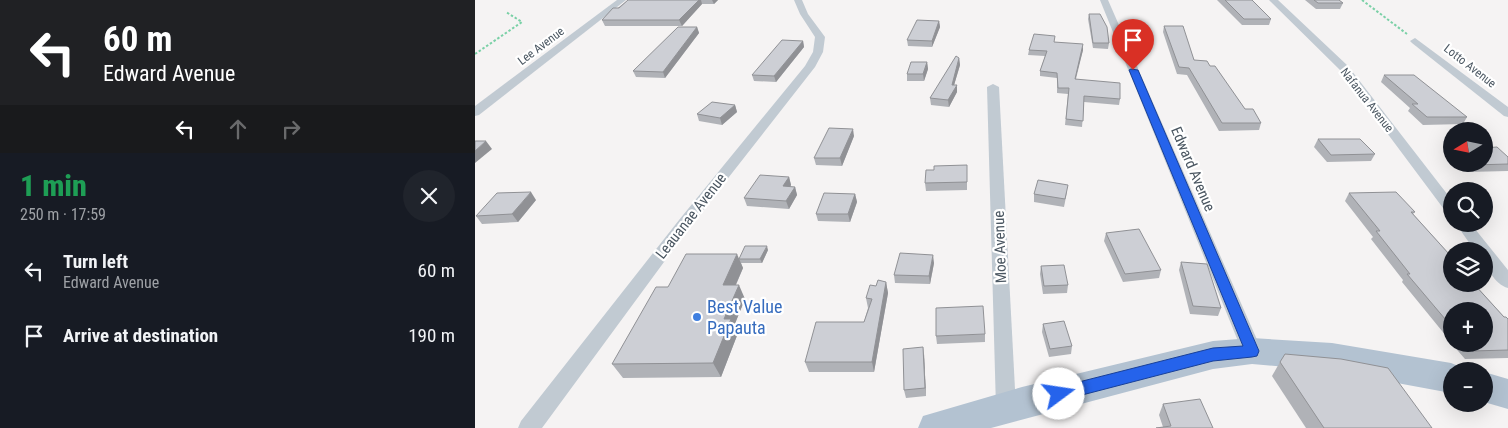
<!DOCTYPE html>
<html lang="en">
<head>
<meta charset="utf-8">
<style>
  body { margin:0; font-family:"Roboto Condensed",sans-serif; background:#20242c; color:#f1f3f6; height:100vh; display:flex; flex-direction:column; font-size:19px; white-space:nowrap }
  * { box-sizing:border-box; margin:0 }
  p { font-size:16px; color:#9ea1a6 }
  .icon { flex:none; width:28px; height:28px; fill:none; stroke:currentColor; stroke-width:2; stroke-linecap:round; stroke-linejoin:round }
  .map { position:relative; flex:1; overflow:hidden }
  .details { display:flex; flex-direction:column; background:#171b24; width:475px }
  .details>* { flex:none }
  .banner { background:#202124; color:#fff; overflow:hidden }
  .needle { width:32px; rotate:260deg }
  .buttons { position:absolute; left:968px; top:122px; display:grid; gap:10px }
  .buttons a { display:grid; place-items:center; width:50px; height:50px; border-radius:50%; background:#171b24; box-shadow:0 5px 20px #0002; font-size:25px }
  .pin { position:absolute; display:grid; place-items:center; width:42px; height:42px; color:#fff; margin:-51px -21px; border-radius:50% 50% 50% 0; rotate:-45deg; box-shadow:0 0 5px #0007 }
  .pin .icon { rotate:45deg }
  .me { position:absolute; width:55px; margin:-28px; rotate:76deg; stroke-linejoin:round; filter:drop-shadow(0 0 4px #0008) }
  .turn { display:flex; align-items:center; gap:18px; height:105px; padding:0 20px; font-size:22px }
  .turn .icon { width:65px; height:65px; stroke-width:2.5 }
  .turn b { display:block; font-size:35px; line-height:42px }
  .lanes { display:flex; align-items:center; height:48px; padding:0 20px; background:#0003; justify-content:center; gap:25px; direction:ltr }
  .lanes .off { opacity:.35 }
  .round { display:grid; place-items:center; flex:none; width:52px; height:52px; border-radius:26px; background:#20242c }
  .overview { display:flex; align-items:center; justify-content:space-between; height:85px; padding:0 20px }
  h1 { font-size:30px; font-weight:800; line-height:38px; color:#1e9e55 }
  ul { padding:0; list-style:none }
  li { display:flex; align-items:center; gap:15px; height:65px; padding:0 20px }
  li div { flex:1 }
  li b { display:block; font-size:19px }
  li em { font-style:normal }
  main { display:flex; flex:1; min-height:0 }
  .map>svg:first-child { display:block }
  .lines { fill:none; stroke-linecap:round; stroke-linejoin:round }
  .path { stroke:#7ad0a6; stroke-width:2; stroke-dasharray:2.5 2; stroke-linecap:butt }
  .minor { fill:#c1cad2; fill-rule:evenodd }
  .primary { fill:#b3c2d1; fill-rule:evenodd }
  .wall { fill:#b0b2b7 }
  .shaded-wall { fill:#909195 }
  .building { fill:#cdcfd5; stroke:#909195 }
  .route { fill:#2563eb; stroke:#184099 }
  .shop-dot { fill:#3f7fe0; stroke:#fff; stroke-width:2 }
  .labels { text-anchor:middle; stroke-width:4.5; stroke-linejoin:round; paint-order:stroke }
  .far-street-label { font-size:12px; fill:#4a5661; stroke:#fff }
  .street-label { font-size:15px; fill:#4a5661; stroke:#fff }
  .near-shop-label { font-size:18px; fill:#366cbe; stroke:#fff; text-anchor:start }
</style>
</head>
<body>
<main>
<section class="details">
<div class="banner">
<div class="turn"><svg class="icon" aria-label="left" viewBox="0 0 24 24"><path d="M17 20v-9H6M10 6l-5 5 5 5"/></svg><div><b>60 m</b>Edward Avenue</div></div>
<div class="lanes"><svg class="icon" aria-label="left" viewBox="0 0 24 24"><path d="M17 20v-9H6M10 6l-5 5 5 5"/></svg><svg class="icon off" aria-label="ahead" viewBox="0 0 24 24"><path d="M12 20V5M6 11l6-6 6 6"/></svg><svg class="icon off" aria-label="right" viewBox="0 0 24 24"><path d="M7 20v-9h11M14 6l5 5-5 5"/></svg></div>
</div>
<div class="overview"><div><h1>1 min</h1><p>250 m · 17:59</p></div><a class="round"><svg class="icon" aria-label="close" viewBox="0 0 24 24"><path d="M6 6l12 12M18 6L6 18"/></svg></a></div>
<ul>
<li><svg class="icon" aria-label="left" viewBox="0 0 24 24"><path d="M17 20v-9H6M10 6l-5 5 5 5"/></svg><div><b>Turn left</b><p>Edward Avenue</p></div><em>60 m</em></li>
<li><svg class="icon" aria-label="arrive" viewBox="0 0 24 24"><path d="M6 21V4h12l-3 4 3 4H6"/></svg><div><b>Arrive at destination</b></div><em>190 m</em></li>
</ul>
</section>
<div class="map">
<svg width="1033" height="428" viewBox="0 0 1033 428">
  <rect width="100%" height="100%" fill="#f5f3f3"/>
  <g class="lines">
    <g class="path">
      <path d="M887,0l45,34"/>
      <path d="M0,54l47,-32 -16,-10"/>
    </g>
    <g class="minor">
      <path d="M142,0h9l-147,115 -4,1v-10z"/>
      <path d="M319,0h8l6,14 17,23 -2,15 -8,15 -126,161 -147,200h-24l3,-7 158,-201 126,-154 8,-14 2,-15 -15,-23z"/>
      <path d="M625,0h8l154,351 -3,6 -7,2 -7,-2 -3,-6z"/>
      <path d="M794,0h9l70,66 103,133v15l-5,-2 -106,-142z"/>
      <path d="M940,38l93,69v10l-4,-1 -92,-73 -2,-2z"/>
      <path d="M518,84l6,3 17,321 -3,7 -7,3 -7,-3 -3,-7 -9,-321z"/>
      <path d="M981,224h15l37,46v18c-14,-4 -24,-23 -24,-37h-9z"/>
    </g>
    <g class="primary">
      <path d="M777,338l80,5 119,20 12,5 1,3h-13v22l-119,-22 -80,-7 -39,5 -222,59h-73l5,-12 99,-29 191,-46z"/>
      <path d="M1009,372l24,7v30l-24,-7z"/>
    </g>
  </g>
  <g class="wall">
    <path d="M153,0h90l-4,4h-12l-20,22h-77l-3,-6z"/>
    <path d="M742,0h35l19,19 -2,6h-27z"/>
    <path d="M830,0h34l4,3 -3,6h-24z"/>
    <path d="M614,14l20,29 -1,6 -15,-1 -5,-29z"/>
    <path d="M464,21l1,6 -8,20 -24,-1 -1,-6z"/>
    <path d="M689,26l30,34 51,49 16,14 -2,7 -40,1 -32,-56 -10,-1 -14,-42z"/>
    <path d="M222,27l2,6 -34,45 -29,-1 -3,-6z"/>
    <path d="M328,41l1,6 -28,35 -22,-1 -2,-6z"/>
    <path d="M580,42l28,8 -7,29 44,20 -1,6 -35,-3 -2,25 -17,-2 3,-31 -11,-1v-15l-17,-2v-5l5,-15 -17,-1 1,-5z"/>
    <path d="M484,58l1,7 -6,20 3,7 -8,15 -18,-2 -1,-7z"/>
    <path d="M452,62l1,7 -4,12h-17v-7z"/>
    <path d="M909,75l83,42 -4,7 -40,1 -15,-14 2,-3 -29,-26z"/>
    <path d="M260,105l2,7 -15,13 -23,-4 -2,-7z"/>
    <path d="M379,136l-12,30 -26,-1 -2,-7z"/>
    <path d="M843,139l57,15 -4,7 -44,1 -13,-15z"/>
    <path d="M1033,157v14l-41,1 -9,-8h26z"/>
    <path d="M492,165v25l-41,1 -1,-8 9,-13z"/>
    <path d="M314,177l2,8 -1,2h5l2,8 -8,14 -42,-3 -3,-8z"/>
    <path d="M592,192l-3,15 -30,-5v-8z"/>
    <path d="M874,193l66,19 -2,2 36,40 -1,1 56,62 4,2v39l-43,1 -13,-15h32l-33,-33v31l-49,-60 1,-2 -32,-41 2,-2 -28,-36z"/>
    <path d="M380,194l2,8 -7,20 -32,-1 -2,-7z"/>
    <path d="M61,200l-18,22 -36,2 -6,-8z"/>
    <path d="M631,233l55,37 -2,8 -36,4 -19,-41z"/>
    <path d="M293,250l-6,13h-21l2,5 -7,17 9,14 -11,27 4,7 -17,44 -98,1 -11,-14 127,-106z"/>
    <path d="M706,262l40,46 -3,8 -28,-2 -11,-44z"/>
    <path d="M459,263l-4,21 -35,-1 -1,-8z"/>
    <path d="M566,266l27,19 -1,8 -24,1 -3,-20z"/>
    <path d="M411,282l2,11 -14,79h-65l-4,-10 59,-40 4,-14 -2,-10 10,-12z"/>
    <path d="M568,324l29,22 -1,8 -22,3 -7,-25z"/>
    <path d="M510,334v8l-48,2 -1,-8z"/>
    <path d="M449,354l2,42 -20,2 -2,-8z"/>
    <path d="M805,362l152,66h-126l-34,-52z"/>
    <path d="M688,404l50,24 -50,-1 -4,-12z"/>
  </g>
  <g class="shaded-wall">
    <path d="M224,0h2l1,4 -20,22 -3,-6z"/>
    <path d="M237,0h6l-4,4z"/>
    <path d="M464,21l1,6 -8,20v-6z"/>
    <path d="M222,27l2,6 -34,45 -2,-6z"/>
    <path d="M328,41l1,6 -28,35 -2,-6z"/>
    <path d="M608,44v6l-9,34 1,-5z"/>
    <path d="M484,58l1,7 -8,27v-7z"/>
    <path d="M452,62l1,7 -4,12 -1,-7z"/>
    <path d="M482,85v7l-8,15 -1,-7z"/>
    <path d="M260,105l2,7 -15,13 -2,-7z"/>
    <path d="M378,129l1,7 -12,30 -2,-8z"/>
    <path d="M11,141l6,8 -17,14v-12z"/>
    <path d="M314,177l2,8 -5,9 -3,-8z"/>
    <path d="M320,187l2,8 -8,14 -3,-8z"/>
    <path d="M56,192l5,8 -18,22 -6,-8z"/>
    <path d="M380,194l2,8 -7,20 -2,-8z"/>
    <path d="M292,246l1,4 -6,13 -2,-4z"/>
    <path d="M262,254l6,14 -14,32 -6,-15z"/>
    <path d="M458,255l1,8 -4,21 -1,-8z"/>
    <path d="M411,282l2,11 -14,79 -2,-10z"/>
    <path d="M264,285l6,14 -11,27 4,7 -17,44 -8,-14 11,-44z"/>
    <path d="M448,347l1,7 2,42 -1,-8z"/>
  </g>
  <g class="building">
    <path d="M153,0h71l-20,20h-77l11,-12h6z"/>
    <path d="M750,0h27l19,19h-27z"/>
    <path d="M839,0h25l4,3h-25z"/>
    <path d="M614,14h11l7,13 2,16h-16z"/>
    <path d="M442,20l22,1 -7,20 -25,-1z"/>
    <path d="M689,26h19l11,34 13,1 3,5h5l30,43h8l8,14h-39l-33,-55 -10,-1z"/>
    <path d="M203,27h19l-34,45 -30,-1z"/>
    <path d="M559,34l21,2 -1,6 29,2 -8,35 45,4v16l-36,-3 -1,25 -17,-2 3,-31h-11l-1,-15 -17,-2 7,-20 -18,-1z"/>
    <path d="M307,40l21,1 -29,35 -22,-1z"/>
    <path d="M481,56l3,2 -7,27h5l-9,15 -18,-2z"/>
    <path d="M436,62h16l-4,12h-16z"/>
    <path d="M909,75h30l53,42h-40l-15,-13h6z"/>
    <path d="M237,102l23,3 -15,13 -23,-4z"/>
    <path d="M354,128l24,1 -13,29h-26z"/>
    <path d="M843,139h42l15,15 -44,1z"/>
    <path d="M0,141h11l-11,10z"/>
    <path d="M1022,147l11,10v7l-36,1 -1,-1h13v-16z"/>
    <path d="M492,165v17l-42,1 1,-13h8v-4z"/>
    <path d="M285,175l29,2 -6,9 12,1 -9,14 -42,-3z"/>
    <path d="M563,180l30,5 -3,14 -31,-5z"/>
    <path d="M56,192l-19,22 -36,2 21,-23z"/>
    <path d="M921,192l19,20h-4l38,42h-2l4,5v25h23l30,33h2l2,2v31l-36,1 -6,-7h18v-33h-33v15l-44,-52h3l-34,-43h4l-31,-38z"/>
    <path d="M349,193l31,1 -7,20h-32z"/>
    <path d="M664,229l22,41 -36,4 -19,-41z"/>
    <path d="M270,246h22l-7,13h-21z"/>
    <path d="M425,253l33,2 -4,21 -35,-1z"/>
    <path d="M211,254h51l-14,31h16l-15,34h7l-18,44 -101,1 44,-77h12z"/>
    <path d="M706,262l26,2 14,44 -28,-2z"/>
    <path d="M589,265l4,20 -24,1 -3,-20z"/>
    <path d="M403,280l8,2 -14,80h-67l11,-40h48l8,-23 -6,-1 4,-13 6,1z"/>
    <path d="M508,306l2,28 -49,2v-28z"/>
    <path d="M589,321l8,25 -22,3 -7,-25z"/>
    <path d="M448,347l2,41 -21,2 -1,-41z"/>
    <path d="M810,354l56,5 47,9 44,60h-108l-44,-66z"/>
    <path d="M725,399l13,29h-57l15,-2 -8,-22z"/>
  </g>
  <path class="route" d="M656,69l7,1 121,281 -2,5 -5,1 -39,4 -154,40 -6,-2 -2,-5 2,-5 6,-2 154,-39 30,-2 -114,-276z"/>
  <circle class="shop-dot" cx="222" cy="317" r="5"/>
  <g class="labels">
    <g class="far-street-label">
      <text transform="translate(66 46) rotate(-37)" y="4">Lee Avenue</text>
      <text transform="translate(995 66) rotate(38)" y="4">Lotto Avenue</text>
      <text transform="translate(892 100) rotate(52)" y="4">Nafanua Avenue</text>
    </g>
    <g class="street-label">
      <text transform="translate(718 169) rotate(67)" y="5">Edward Avenue</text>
      <text transform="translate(216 216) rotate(-52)" y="5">Leauanae Avenue</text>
      <text transform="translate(525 247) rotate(-92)" y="5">Moe Avenue</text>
    </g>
    <g class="near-shop-label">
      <text x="232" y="313">Best Value<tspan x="232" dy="21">Papauta</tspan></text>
    </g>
  </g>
</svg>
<div class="buttons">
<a><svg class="needle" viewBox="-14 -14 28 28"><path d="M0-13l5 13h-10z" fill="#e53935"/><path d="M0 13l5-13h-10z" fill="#9ea1a6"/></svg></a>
<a><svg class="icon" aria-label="search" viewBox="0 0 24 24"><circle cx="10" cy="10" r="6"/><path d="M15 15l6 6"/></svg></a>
<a><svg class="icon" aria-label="layers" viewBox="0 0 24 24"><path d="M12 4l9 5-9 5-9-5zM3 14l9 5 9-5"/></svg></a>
<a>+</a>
<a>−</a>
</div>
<div class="pin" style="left:658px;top:70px;background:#d93025"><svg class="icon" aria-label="arrive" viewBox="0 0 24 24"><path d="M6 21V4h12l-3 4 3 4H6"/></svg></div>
<svg class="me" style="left:584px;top:394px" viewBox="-20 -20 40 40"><circle r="19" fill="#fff"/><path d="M0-13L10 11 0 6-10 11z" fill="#2563eb"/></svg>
</div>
</main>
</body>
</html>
